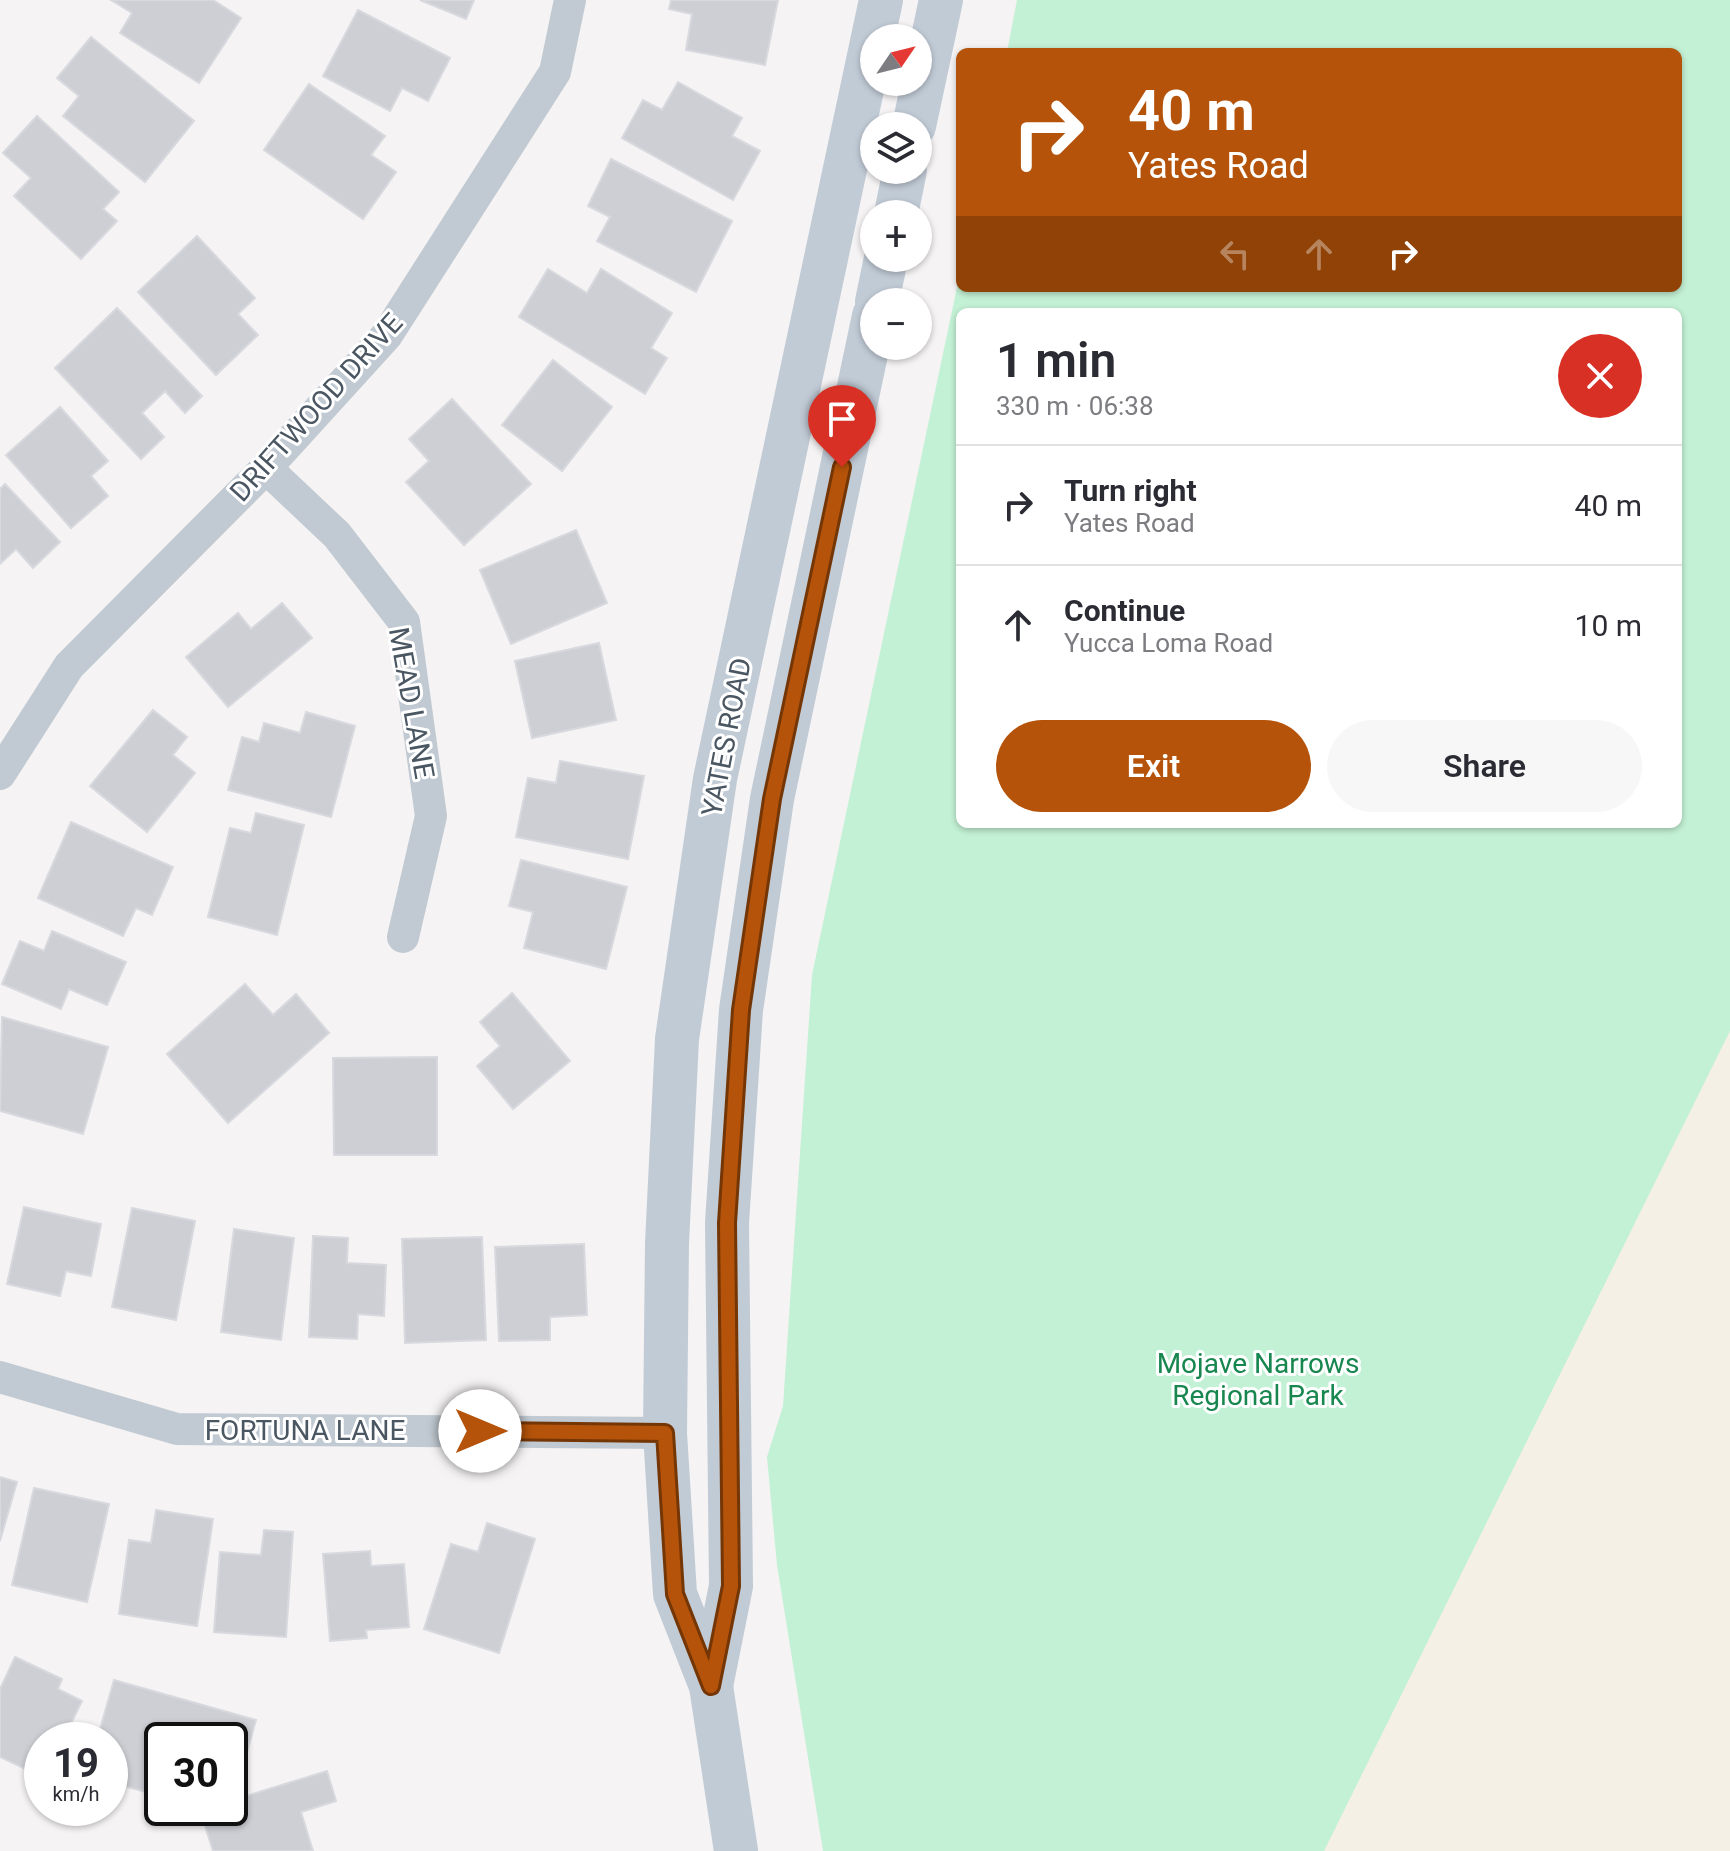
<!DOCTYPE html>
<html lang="en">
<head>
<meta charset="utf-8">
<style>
  body { margin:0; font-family:Roboto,sans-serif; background:#f7f7f7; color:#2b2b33; height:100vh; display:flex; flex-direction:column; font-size:30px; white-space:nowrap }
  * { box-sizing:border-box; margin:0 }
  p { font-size:26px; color:#7c7c81 }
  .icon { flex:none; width:44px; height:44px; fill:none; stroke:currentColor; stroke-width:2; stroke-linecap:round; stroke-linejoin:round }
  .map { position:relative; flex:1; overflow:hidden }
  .sheet { position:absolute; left:956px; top:308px; width:726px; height:520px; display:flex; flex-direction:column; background:#fff; border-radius:12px; box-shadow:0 2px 6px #0004 }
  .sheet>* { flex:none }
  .hud { position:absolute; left:956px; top:48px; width:726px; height:244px; border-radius:12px; box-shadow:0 2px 6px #0004; background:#b45309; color:#fff; overflow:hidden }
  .needle { width:52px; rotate:55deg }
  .tools { position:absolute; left:860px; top:24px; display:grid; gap:16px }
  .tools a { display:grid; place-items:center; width:72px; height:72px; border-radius:50%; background:#fff; box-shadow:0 2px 6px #0004; font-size:40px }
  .speed { position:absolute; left:24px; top:1722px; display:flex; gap:16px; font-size:40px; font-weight:700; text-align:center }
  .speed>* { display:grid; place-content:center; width:104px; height:104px; border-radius:50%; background:#fff; box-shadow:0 2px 6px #0004; line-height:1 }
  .speed small { font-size:20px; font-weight:400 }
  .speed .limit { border:4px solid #111; border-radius:12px; background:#fff; color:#111 }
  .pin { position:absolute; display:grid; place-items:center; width:68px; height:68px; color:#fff; margin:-82px -34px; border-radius:50% 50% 50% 0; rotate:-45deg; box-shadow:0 0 8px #0007 }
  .pin .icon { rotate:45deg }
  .me { position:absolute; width:88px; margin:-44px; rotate:90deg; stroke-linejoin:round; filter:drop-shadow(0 0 6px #0008) }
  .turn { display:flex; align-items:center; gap:28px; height:168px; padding:0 40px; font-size:36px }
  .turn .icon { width:104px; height:104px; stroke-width:2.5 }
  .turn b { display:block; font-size:56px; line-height:68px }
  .lanes { display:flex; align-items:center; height:76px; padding:0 40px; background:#0003; justify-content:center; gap:40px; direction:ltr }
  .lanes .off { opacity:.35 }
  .round { display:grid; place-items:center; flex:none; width:84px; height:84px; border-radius:42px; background:#f7f7f7 }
  .head { display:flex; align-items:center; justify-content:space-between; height:136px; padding:0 40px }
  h1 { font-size:48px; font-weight:600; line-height:60px }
  .primary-button { display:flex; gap:16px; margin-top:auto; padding:16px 40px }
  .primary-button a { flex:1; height:92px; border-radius:48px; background:#b45309; color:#fff; font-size:32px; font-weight:600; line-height:92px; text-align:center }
  .primary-button a+a { background:#f7f7f7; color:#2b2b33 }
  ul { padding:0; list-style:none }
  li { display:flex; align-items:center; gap:24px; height:120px; padding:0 40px; border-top:2px solid #e1e1e2 }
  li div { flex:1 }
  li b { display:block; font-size:30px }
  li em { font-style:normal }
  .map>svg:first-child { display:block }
  .green { fill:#c3f1d5; fill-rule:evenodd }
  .sand { fill:#f5f0e5 }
  .building { fill:#cdcfd5; stroke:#d7d9de; stroke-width:2 }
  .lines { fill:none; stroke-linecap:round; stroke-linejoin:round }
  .minor { stroke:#c1cad2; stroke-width:32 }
  .secondary { stroke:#c1cbd6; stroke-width:44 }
  .route-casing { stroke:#753606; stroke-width:20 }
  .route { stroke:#b45309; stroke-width:14 }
  .labels { text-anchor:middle; stroke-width:6; stroke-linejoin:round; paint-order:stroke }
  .street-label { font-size:28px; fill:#4a5661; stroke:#fff }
  .park-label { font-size:28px; fill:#17864f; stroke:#fff }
</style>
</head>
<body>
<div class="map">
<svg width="1730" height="1851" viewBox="0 0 1730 1851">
  <rect width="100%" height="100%" fill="#f5f3f3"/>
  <path class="green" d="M1017,0h713v1851h-907l-46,-286 -10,-108 16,-51 29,-431 148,-702v15h718v-236h-671zM960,312h718v512h-718z"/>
  <path class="sand" d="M1730,1031v820h-406z"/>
  <g class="building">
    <path d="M111,0h102l28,18 -42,65 -79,-50 12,-20z"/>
    <path d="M420,0h54l-8,19z"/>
    <path d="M671,0h107l-13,65 -79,-15 6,-36 -23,-5z"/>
    <path d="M358,10l92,48 -22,43 -26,-13 -12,23 -67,-35z"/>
    <path d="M91,37l103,84 -49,61 -82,-66 16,-20 -22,-18z"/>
    <path d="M678,82l64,36 -10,18 28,15 -27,49 -111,-62 21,-38 19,10z"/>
    <path d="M309,84l76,52 -14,19 25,17 -33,47 -99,-69z"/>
    <path d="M37,116l82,76 -16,17 14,12 -36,38 -67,-63 17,-18 -28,-25z"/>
    <path d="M611,159l121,62 -36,71 -99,-51 13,-24 -22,-11z"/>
    <path d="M197,236l58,62 -17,16 20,21 -42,40 -78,-83z"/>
    <path d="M548,269l39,24 14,-24 71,44 -21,35 16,10 -22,36 -126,-77z"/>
    <path d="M117,308l85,88 -17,17 -20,-22 -23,22 22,24 -23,22 -86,-91z"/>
    <path d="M553,360l59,47 -50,64 -60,-46z"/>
    <path d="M452,399l79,85 -67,61 -58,-63 23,-21 -20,-22z"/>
    <path d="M60,407l48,54 -17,15 17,20 -37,32 -65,-73z"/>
    <path d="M5,484l55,58 -27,26 -17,-19 -16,15v-75z"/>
    <path d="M576,530l31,73 -96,41 -31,-74z"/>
    <path d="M282,603l30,35 -84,69 -42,-50 52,-44 13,16z"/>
    <path d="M599,643l17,77 -84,18 -17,-77z"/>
    <path d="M153,710l34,27 -14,18 22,18 -48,59 -57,-46z"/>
    <path d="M306,712l49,14 -24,91 -103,-27 14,-53 17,5 5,-19 36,10z"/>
    <path d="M560,761l84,15 -16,83 -112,-22 12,-59 28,5z"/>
    <path d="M256,813l48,12 -27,110 -69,-18 22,-89 21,5z"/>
    <path d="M71,822l102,45 -21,48 -16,-7 -13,28 -85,-38z"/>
    <path d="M521,860l106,27 -21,82 -82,-21 9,-36 -24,-6z"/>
    <path d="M52,931l74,31 -19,43 -38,-16 -8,20 -59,-25 18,-43 24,10z"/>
    <path d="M245,984l28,31 23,-21 33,39 -101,90 -61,-69z"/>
    <path d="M512,993l58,68 -57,48 -36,-43 23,-20 -20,-24z"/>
    <path d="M2,1017l106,30 -25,87 -83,-23z"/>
    <path d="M437,1057v98h-103l-1,-97z"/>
    <path d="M24,1207l77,17 -10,52 -25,-5 -6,25 -53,-12z"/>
    <path d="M132,1208l63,13 -19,99 -64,-13z"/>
    <path d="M234,1229l60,9 -13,102 -60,-8z"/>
    <path d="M313,1236l35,2 -1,25 39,2 -2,51 -26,-2 -1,25 -48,-2z"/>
    <path d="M482,1237l4,103 -81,3 -3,-104z"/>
    <path d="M584,1244l3,71 -37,2v23l-51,1 -4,-94z"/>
    <path d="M0,1477l17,5 -17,59z"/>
    <path d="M34,1488l75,16 -22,98 -75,-17z"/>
    <path d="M156,1510l57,9 -16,107 -78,-12 10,-74 22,3z"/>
    <path d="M487,1523l48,16 -36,114 -75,-24 27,-85 27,8z"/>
    <path d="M264,1530l29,2 -7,105 -72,-5 6,-80 41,3z"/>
    <path d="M370,1551l1,15 33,-2 5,63 -43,3 1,8 -37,3 -7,-87z"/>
    <path d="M15,1657l47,22 -4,10 24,12 -19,39h-21v37l-42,-20v-68z"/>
    <path d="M114,1680l142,40 -13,46 -13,-3v-23h-68l-2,56 -50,-14v-42h-13z"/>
    <path d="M327,1771l9,30 -35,11 12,39h-100l-13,-41 30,-2v-7z"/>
  </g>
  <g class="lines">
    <g class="minor">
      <path d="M266,468l71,67 67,87 27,194 -28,121"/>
      <path d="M0,774l69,-108 197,-198 121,-133 168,-263 15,-72"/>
      <path d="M0,1377l177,52 488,4"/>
    </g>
    <g class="secondary">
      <path d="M914,126l27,-126"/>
      <path d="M896,214l9,-44"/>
      <path d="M877,302l9,-44"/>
      <path d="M711,1686l20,-100 -4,-363 14,-213 31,-211 102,-483"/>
      <path d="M736,1851l-25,-165 -36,-92 -10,-161 2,-190 10,-204 38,-260 166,-779"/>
    </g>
  </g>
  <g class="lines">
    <g class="route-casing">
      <path id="route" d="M480,1431l185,2 10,161 36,92 20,-100 -4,-363 14,-213 31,-211 70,-332"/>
    </g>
    <use href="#route" class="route"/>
  </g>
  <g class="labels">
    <g class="street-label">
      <text transform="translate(316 407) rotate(-48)" y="10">DRIFTWOOD DRIVE</text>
      <text transform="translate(412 703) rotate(80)" y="10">MEAD LANE</text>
      <text transform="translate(726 737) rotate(-79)" y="10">YATES ROAD</text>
      <text x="305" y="1440">FORTUNA LANE</text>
    </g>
    <g class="park-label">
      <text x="1258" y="1373">Mojave Narrows<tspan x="1258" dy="32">Regional Park</tspan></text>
    </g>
  </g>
</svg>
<div class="tools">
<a><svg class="needle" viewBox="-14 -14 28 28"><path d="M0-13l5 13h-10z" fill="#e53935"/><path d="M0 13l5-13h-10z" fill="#7c7c81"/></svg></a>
<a><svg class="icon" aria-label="layers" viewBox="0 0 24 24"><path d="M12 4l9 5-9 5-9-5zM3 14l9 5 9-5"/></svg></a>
<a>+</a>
<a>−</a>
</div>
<div class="speed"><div>19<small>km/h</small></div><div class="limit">30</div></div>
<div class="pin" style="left:842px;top:467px;background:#d93025"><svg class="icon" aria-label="arrive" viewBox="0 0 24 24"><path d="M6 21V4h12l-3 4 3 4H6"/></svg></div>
<svg class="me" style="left:480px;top:1431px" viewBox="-20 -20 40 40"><circle r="19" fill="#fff"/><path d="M0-13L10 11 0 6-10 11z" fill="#b45309"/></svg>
<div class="hud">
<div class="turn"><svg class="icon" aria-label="right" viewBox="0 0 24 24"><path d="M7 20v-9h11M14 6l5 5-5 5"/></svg><div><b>40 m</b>Yates Road</div></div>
<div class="lanes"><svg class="icon off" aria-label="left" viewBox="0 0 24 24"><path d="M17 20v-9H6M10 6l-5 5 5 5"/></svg><svg class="icon off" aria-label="ahead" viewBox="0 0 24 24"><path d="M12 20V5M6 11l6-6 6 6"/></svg><svg class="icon" aria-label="right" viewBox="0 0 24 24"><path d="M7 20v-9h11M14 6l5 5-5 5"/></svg></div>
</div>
<section class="sheet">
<div class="head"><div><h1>1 min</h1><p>330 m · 06:38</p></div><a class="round" style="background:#d93025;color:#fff"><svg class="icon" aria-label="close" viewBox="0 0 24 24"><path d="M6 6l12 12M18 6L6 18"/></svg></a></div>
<ul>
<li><svg class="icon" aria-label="right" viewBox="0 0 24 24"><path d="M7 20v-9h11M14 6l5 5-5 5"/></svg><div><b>Turn right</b><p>Yates Road</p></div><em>40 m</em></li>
<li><svg class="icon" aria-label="ahead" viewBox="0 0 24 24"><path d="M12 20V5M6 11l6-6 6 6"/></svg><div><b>Continue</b><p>Yucca Loma Road</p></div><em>10 m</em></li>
</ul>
<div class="primary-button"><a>Exit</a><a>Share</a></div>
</section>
</div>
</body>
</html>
